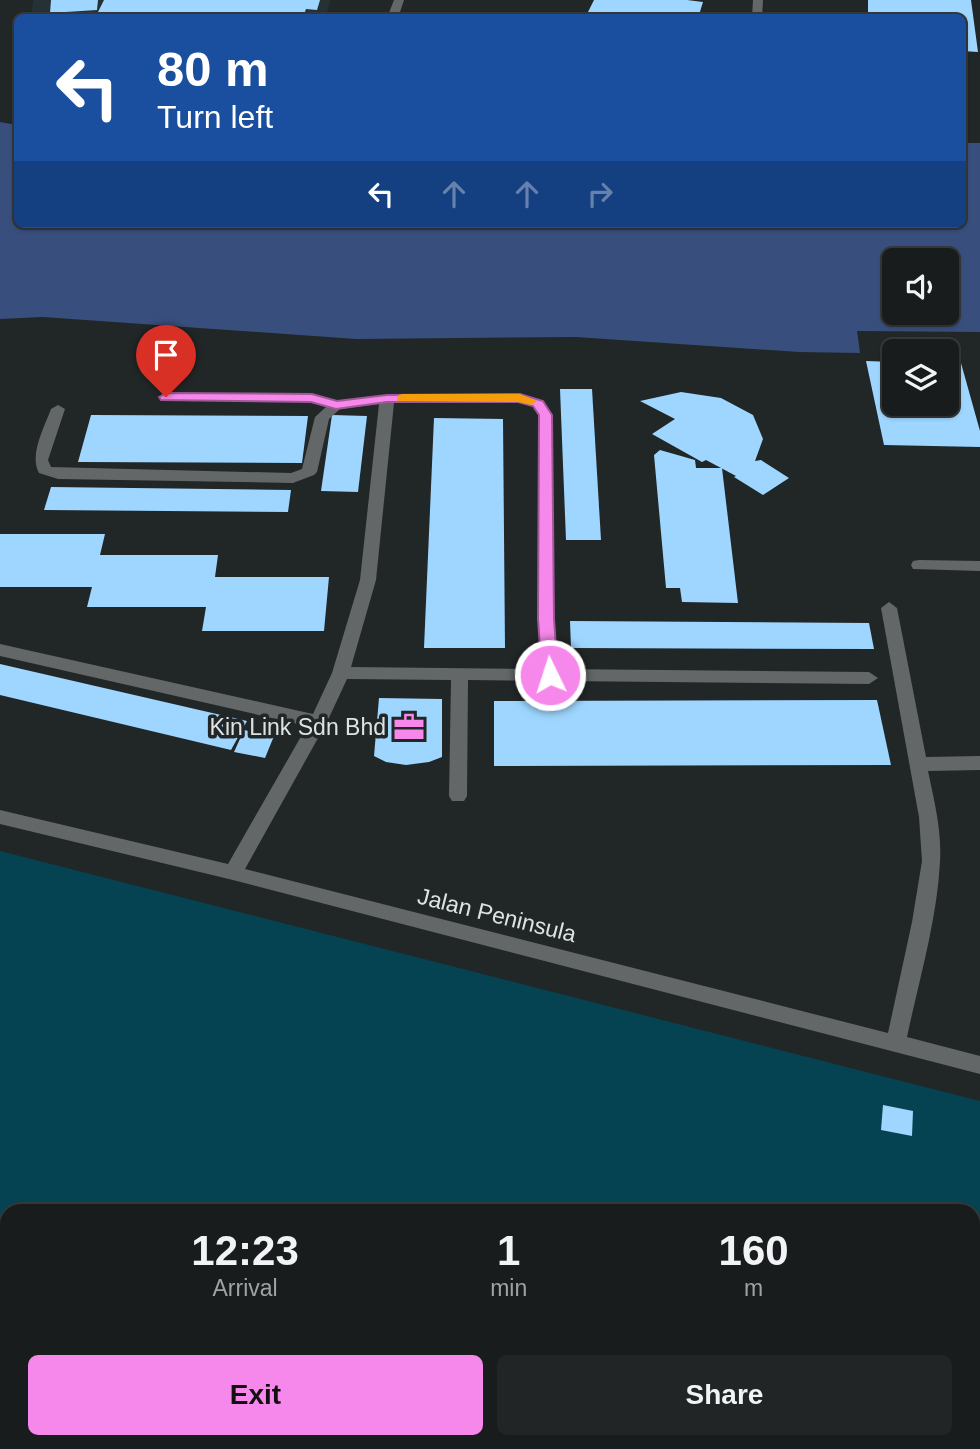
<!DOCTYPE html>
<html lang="en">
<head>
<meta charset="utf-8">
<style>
  body { margin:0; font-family:Helvetica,sans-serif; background:#222526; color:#f1f3f6; height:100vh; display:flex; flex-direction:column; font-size:26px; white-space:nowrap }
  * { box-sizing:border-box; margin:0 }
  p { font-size:23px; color:#9fa1a4 }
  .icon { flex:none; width:38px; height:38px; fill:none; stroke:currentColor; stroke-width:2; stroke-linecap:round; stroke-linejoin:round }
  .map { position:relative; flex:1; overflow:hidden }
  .panel { position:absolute; left:0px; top:1204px; width:980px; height:245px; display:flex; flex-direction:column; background:#191c1d; border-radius:21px 21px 0 0; box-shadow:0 2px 5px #0004,0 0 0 2px #373a3b }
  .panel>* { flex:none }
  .top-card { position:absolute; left:14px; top:14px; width:952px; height:214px; border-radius:10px; box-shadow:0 2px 5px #0004,0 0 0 2px #373a3b; background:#1a4fa0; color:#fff; overflow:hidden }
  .fabs { position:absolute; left:882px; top:248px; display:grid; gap:14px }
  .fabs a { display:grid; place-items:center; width:77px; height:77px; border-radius:10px; background:#191c1d; box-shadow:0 2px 5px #0004,0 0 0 2px #373a3b; font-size:35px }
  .pin { position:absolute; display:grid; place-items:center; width:60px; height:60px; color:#fff; margin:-72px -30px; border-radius:50% 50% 50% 0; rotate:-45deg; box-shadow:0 0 7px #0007 }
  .pin .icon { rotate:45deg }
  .me { position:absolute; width:77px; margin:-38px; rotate:356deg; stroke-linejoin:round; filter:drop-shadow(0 0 5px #0008) }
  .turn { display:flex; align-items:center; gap:24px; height:147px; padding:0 28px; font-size:32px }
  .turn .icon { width:91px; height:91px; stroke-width:2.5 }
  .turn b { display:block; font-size:49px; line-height:60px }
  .lanes { display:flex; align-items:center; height:66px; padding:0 28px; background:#0003; justify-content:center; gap:35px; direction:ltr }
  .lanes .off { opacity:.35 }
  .eta { display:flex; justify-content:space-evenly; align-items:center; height:119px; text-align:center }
  .eta b { font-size:42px; font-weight:700; line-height:49px }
  .button { display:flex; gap:14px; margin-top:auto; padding:14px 28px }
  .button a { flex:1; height:80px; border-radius:10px; background:#f788eb; color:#111; font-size:28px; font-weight:700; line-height:80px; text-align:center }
  .button a+a { background:#222526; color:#f1f3f6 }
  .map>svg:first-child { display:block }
  .built { fill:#253134 }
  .green { fill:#064352; fill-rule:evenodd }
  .water { fill:#384e7c; fill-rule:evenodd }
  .building { fill:#9ed6ff }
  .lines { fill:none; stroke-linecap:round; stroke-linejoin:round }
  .service { fill:#646767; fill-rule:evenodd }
  .minor { fill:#646767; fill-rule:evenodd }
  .route { fill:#f788eb; stroke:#a15899; stroke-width:2 }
  .slow { fill:#f59e0b }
  .labels { text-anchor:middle; stroke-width:7; stroke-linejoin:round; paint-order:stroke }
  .poi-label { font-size:23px; fill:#dfe2e3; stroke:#212627; text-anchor:end }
  .street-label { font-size:23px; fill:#dfe2e3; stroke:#212627 }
</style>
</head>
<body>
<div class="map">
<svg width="980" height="1449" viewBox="0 0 980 1449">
  <rect width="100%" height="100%" fill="#212627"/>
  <path class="built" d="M33,0h298l-6,17 -294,1z"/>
  <path class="green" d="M0,851l980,250v348h-980zM7,1211h966v231h-966z"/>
  <path class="water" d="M0,122l17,3 1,99h944l1,-81h17v189l-123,-1 3,22 -61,-1 -223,-15 -220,2 -313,-22 -43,2zM894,261h53v52h-53z"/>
  <g class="building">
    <path d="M51,0h47l-1,10 -47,3z"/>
    <path d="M104,0h216l-3,10 -11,-1 -3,9h-208z"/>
    <path d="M594,0h93l16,2 -5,16h-113z"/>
    <path d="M868,0h103l7,52 -16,-1v-33h-94z"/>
    <path d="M89,13v5h-29v-4z"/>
    <path d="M866,361l28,1v42h53v-42l14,1 19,68v16l-96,-2z"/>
    <path d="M560,389h32l9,151h-35z"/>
    <path d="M681,392l40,6 32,17 10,24 -8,22 6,-1 28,18 -26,17 -29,-18 2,-1 -30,-16 -4,2 -50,-28 23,-15 -35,-18z"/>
    <path d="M91,415l217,1 -6,47 -224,-1z"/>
    <path d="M332,415l35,1 -9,76 -37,-1z"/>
    <path d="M434,418l69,1 2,229h-81z"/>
    <path d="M660,450l35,10 1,8h26l16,135 -56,-1 -2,-14h-14l-12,-133z"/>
    <path d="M51,487l240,3 -3,22 -244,-2z"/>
    <path d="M0,534h105l-5,21h118l-3,22h114l-5,54h-122l4,-24h-119l5,-20h-92z"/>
    <path d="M570,621l299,2 5,26 -303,-1z"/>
    <path d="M0,664l247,57 -16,29 -231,-55z"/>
    <path d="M379,698l63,1v58l-13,5 -23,3 -20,-3 -12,-6z"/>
    <path d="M877,700l14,65 -397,1v-65z"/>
    <path d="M244,730l30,6 -9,22 -31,-6z"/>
    <path d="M883,1105l30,6 -1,25 -31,-6z"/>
  </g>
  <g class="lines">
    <g class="service">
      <path d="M394,0h10l-6,18h-11z"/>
      <path d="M753,0h10l-1,18h-10z"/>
    </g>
    <g class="minor">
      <path d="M166,393l146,1 25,7 50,-6 133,-1 23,7 9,14 2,204 4,50 311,3 9,6 -9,6 -401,-4 -1,116 -3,5h-12l-3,-5 2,-116 -104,-1 -20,43 -82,147 643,164 24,-111 10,-61 -3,-44 -38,-209 8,-6 8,6 29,149 54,-1v14l-52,1c6,29 14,60 12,91 -3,58 -21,118 -33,175l73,19v18l-747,-194 -233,-56v-14l228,54 79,-138 -307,-70v-12l313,70 19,-41 28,-93 19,-176 -39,5 -11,10 -12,53 -3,3 -21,8 -235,-4 -19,-6c-10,-18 5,-45 12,-64l7,-4 7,4 -17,51 3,7 240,6 11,-4 13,-52 11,-10 -15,-5 -150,-2 -2,-3zM519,402l14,5 5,8v204l3,50 -190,-2 25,-87 18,-177z"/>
      <path d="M919,560l61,1v10l-67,-2 -2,-4 2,-4z"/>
    </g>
  </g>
  <path class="route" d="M166,393l146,1 25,7 50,-6 133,-1 23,7 9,14 2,204 4,56 -3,4 -5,1 -8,-5 -4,-56 1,-204 -6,-9 -15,-4h-131l-51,7 -25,-7 -150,-2 -2,-3z"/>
  <path class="slow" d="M402,394h118l17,7 -6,4 -13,-3 -121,-1v-5z"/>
  <defs>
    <g id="office-bare" transform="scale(2.415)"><path d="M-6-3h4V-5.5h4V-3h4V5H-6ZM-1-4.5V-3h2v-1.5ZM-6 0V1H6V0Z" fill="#f788eb" stroke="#212627" stroke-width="2.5" paint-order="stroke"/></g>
  </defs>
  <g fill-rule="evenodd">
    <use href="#office-bare" x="409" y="727"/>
  </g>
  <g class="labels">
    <g class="poi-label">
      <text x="386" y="735">Kin Link Sdn Bhd</text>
    </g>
    <g class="street-label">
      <text transform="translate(497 915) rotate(14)" y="8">Jalan Peninsula</text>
    </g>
  </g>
</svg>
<div class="fabs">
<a><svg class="icon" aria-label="sound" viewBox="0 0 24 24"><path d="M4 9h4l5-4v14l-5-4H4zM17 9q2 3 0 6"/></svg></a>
<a><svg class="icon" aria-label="layers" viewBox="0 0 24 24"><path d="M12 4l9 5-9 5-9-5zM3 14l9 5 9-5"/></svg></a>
</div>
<div class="pin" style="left:166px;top:397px;background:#d93025"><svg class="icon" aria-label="arrive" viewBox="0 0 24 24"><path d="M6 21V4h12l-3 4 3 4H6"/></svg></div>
<svg class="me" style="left:550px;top:675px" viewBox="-20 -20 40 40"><circle r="17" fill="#f788eb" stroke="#fff" stroke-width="3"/><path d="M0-11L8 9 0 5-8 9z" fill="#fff"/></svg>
<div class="top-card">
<div class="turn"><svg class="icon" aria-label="left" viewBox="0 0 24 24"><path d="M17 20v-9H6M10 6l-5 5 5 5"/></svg><div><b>80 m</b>Turn left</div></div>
<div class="lanes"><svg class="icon" aria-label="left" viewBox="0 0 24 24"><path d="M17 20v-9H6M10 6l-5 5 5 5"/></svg><svg class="icon off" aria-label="ahead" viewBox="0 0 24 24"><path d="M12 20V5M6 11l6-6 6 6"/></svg><svg class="icon off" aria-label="ahead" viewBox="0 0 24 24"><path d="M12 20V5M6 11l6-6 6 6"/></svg><svg class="icon off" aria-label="right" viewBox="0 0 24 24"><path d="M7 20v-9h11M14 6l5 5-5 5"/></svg></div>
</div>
<section class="panel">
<div class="eta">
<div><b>12:23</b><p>Arrival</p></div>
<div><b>1</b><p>min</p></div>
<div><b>160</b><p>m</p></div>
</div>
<div class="button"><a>Exit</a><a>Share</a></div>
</section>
</div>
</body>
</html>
